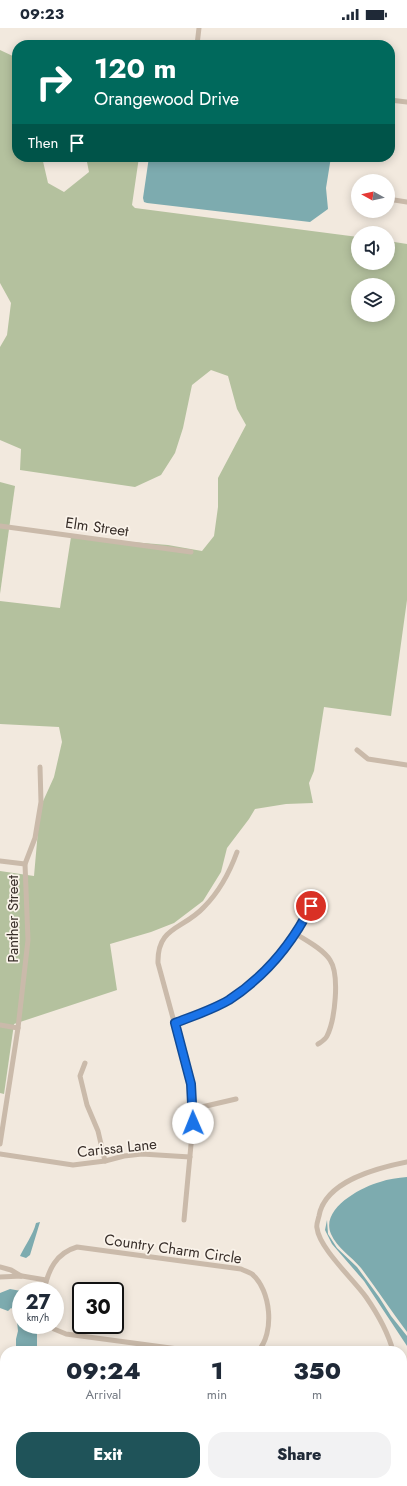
<!DOCTYPE html>
<html lang="en">
<head>
<meta charset="utf-8">
<style>
  body { margin:0; font-family:Jost,sans-serif; background:#f2f2f3; color:#1f2937; height:100vh; display:flex; flex-direction:column; font-size:15px; white-space:nowrap }
  * { box-sizing:border-box; margin:0 }
  p { font-size:13px; color:#747a83 }
  .icon { flex:none; width:22px; height:22px; fill:none; stroke:currentColor; stroke-width:2; stroke-linecap:round; stroke-linejoin:round }
  .map { position:relative; flex:1; overflow:hidden }
  .sheet { position:absolute; left:0px; top:1318px; width:407px; height:140px; display:flex; flex-direction:column; background:#fff; border-radius:16px 16px 0 0; box-shadow:0 2px 10px #0003 }
  .sheet>* { flex:none }
  .hud { position:absolute; left:12px; top:12px; width:383px; height:122px; border-radius:16px; box-shadow:0 2px 10px #0003; background:#00695c; color:#fff; overflow:hidden }
  .needle { width:26px; rotate:278deg }
  .fabs { position:absolute; left:351px; top:146px; display:grid; gap:8px }
  .fabs a { display:grid; place-items:center; width:44px; height:44px; border-radius:50%; background:#fff; box-shadow:0 2px 10px #0003; font-size:20px }
  .speed { position:absolute; left:12px; top:1254px; display:flex; gap:8px; font-size:20px; font-weight:700; text-align:center }
  .speed>* { display:grid; place-content:center; width:52px; height:52px; border-radius:50%; background:#fff; box-shadow:0 2px 10px #0003; line-height:1 }
  .speed small { font-size:10px; font-weight:400 }
  .speed .limit { border:2px solid #111; border-radius:6px; background:#fff; color:#111 }
  .pin { position:absolute; display:grid; place-items:center; width:34px; height:34px; color:#fff; margin:-17px; border:2px solid #fff; border-radius:50%; box-shadow:0 1px 4px #0007 }
  .me { position:absolute; width:44px; margin:-22px; rotate:359deg; stroke-linejoin:round; filter:drop-shadow(0 0 3px #0008) }
  .turn { display:flex; align-items:center; gap:14px; height:84px; padding:0 16px; font-size:18px }
  .turn .icon { width:52px; height:52px; stroke-width:2.5 }
  .turn b { display:block; font-size:28px; line-height:34px }
  .then { display:flex; align-items:center; height:38px; padding:0 16px; background:#0003; gap:8px; font-size:15px }
  .eta { display:flex; justify-content:space-evenly; align-items:center; height:68px; text-align:center }
  .eta b { font-size:24px; font-weight:800; line-height:28px }
  .cta { display:flex; gap:8px; margin-top:auto; padding:8px 16px }
  .cta a { flex:1; height:46px; border-radius:16px; background:#1f5359; color:#fff; font-size:16px; font-weight:800; line-height:46px; text-align:center }
  .cta a+a { background:#f2f2f3; color:#1f2937 }
  .status { display:flex; justify-content:space-between; align-items:center; height:28px; padding:0 20px; background:#fff; direction:ltr }
  .status svg { height:11px; fill:currentColor }
  .map>svg:first-child { display:block }
  .green { fill:#b4c19e; fill-rule:evenodd }
  .water { fill:#7dabaf }
  .lines { fill:none; stroke-linecap:round; stroke-linejoin:round }
  .street { stroke:#cabaaa; stroke-width:5 }
  .secondary { stroke:#9e897b; stroke-width:7 }
  .route-casing { stroke:#114b97; stroke-width:10 }
  .route { stroke:#1a73e8; stroke-width:7 }
  .labels { text-anchor:middle; stroke-width:3.5; stroke-linejoin:round; paint-order:stroke }
  .street-label { font-size:15px; fill:#382e29; stroke:#faf3ea }
</style>
</head>
<body>
<div class="status"><b>09:23</b><svg viewBox="0 0 49 12"><path d="M0 12V9h3v3zM5 12V6h3v6zM10 12V3h3v9zM15 12V0h3v12zM26 1h20v11H26zM47 4h2v5h-2z"/></svg></div>
<div class="map">
<svg width="407" height="1458" viewBox="0 0 407 1458">
  <rect width="100%" height="100%" fill="#f2e9de"/>
  <g class="green">
    <path d="M0,22l17,8v99h25l6,26 16,9 25,-20 -3,-15h53l-7,48 3,3 223,29v26h30v-22l19,3v356l-16,116 -67,-9 -10,64 -5,12 4,20 -27,1 -31,5 -6,10 -22,29 -6,24 -18,29 -29,22 -23,9 -41,12 7,46 -103,34 -10,70 -4,-1v-222l34,5 6,-68 14,-31 8,-35 -3,-15 -59,-3v-123l60,7 11,-71 97,8 34,6 12,-15 4,-29v-29l28,-53 -9,-16 -9,-33 -17,-6 -19,15 -9,43 -8,25 -14,22 -26,12 -115,-17 1,-21 -21,-9v-93l7,-12 4,-32 -11,-20zM358,257h30v30h-30z"/>
    <path d="M0,454l15,4 -15,108z"/>
  </g>
  <g class="water">
    <path d="M149,129h182l-5,31 2,21 -18,13 -163,-19 -3,-1 -1,-4z"/>
    <path d="M407,1149v155c-16,-21 -30,-43 -46,-64 -10,-12 -24,-20 -30,-34 -11,-25 30,-47 49,-52 8,-3 18,-4 27,-5z"/>
    <path d="M327,1192l1,14 9,14 20,19 22,30 12,19 16,20v10l-43,-65 -32,-37 -7,-14z"/>
    <path d="M40,1194l-10,33 -4,3 -6,-2c5,-11 13,-21 16,-33z"/>
    <path d="M10,1261l11,2v34h14l2,6v20h-21v-12l2,-8 -2,-20 -5,-3 -3,3 -8,-3v-15z"/>
    <path d="M3,1343h2v78l-5,-2v-75z"/>
  </g>
  <g class="lines">
    <g class="street">
      <path d="M197,17l2,-17"/>
      <path d="M390,72l17,2"/>
      <path d="M356,167h2"/>
      <path d="M388,171l19,3"/>
      <path d="M0,498l191,26"/>
      <path d="M357,722l11,9 39,6"/>
      <path d="M0,833l25,3"/>
      <path d="M296,906c11,7 27,15 34,26 10,15 5,60 -3,76 -2,4 -6,6 -9,8"/>
      <path d="M175,995c18,-7 37,-13 54,-23 36,-23 63,-56 82,-94"/>
      <path d="M0,997l18,3"/>
      <path d="M85,1035l-5,13 7,29 11,26 7,30"/>
      <path d="M193,1081l43,-10"/>
      <path d="M0,1116l18,-116 10,-88 -3,-76 10,-26 6,-36 -1,-35"/>
      <path d="M0,1126l73,11 32,-4 19,-5 18,-2 48,3"/>
      <path d="M184,1192l9,-97 -2,-39 -33,-121c-1,-37 25,-33 46,-56 16,-16 25,-33 33,-55"/>
      <path d="M0,1239l11,3 10,6"/>
      <path d="M0,1249l22,-1 24,4"/>
      <path d="M44,1263c4,-21 12,-38 33,-44l164,22c4,2 8,3 11,5 19,16 23,59 6,77"/>
      <path d="M51,1297l3,4 12,5 127,17"/>
      <path d="M393,1323c-5,-19 -16,-38 -27,-54 -12,-17 -47,-49 -49,-69 -1,-3 1,-8 2,-12 6,-35 58,-48 88,-54"/>
      <path d="M402,1370l5,1"/>
      <path d="M62,1453l1,5"/>
      <path d="M283,1458l1,-5"/>
    </g>
    <g class="secondary">
      <path d="M402,1424h5"/>
      <path d="M357,1458l4,-5"/>
    </g>
  </g>
  <g class="lines">
    <g class="route-casing">
      <path id="route" d="M193,1095l-2,-39 -16,-61c18,-7 37,-13 54,-23 35,-23 63,-56 82,-94"/>
    </g>
    <use href="#route" class="route"/>
  </g>
  <g class="labels">
    <g class="street-label">
      <text transform="translate(97 499) rotate(8)" y="5">Elm Street</text>
      <text transform="translate(13 891) rotate(-90)" y="5">Panther Street</text>
      <text transform="translate(117 1120) rotate(-6)" y="5">Carissa Lane</text>
      <text transform="translate(173 1221) rotate(8)" y="5">Country Charm Circle</text>
    </g>
  </g>
</svg>
<div class="fabs">
<a><svg class="needle" viewBox="-14 -14 28 28"><path d="M0-13l5 13h-10z" fill="#e53935"/><path d="M0 13l5-13h-10z" fill="#747a83"/></svg></a>
<a><svg class="icon" aria-label="sound" viewBox="0 0 24 24"><path d="M4 9h4l5-4v14l-5-4H4zM17 9q2 3 0 6"/></svg></a>
<a><svg class="icon" aria-label="layers" viewBox="0 0 24 24"><path d="M12 4l9 5-9 5-9-5zM3 14l9 5 9-5"/></svg></a>
</div>
<div class="speed"><div>27<small>km/h</small></div><div class="limit">30</div></div>
<div class="pin" style="left:311px;top:878px;background:#d93025"><svg class="icon" aria-label="arrive" viewBox="0 0 24 24"><path d="M6 21V4h12l-3 4 3 4H6"/></svg></div>
<svg class="me" style="left:193px;top:1095px" viewBox="-20 -20 40 40"><circle r="19" fill="#fff"/><path d="M0-13L10 11 0 6-10 11z" fill="#1a73e8"/></svg>
<div class="hud">
<div class="turn"><svg class="icon" aria-label="right" viewBox="0 0 24 24"><path d="M7 20v-9h11M14 6l5 5-5 5"/></svg><div><b>120 m</b>Orangewood Drive</div></div>
<div class="then">Then<svg class="icon" aria-label="arrive" viewBox="0 0 24 24"><path d="M6 21V4h12l-3 4 3 4H6"/></svg></div>
</div>
<section class="sheet">
<div class="eta">
<div><b>09:24</b><p>Arrival</p></div>
<div><b>1</b><p>min</p></div>
<div><b>350</b><p>m</p></div>
</div>
<div class="cta"><a>Exit</a><a>Share</a></div>
</section>
</div>
</body>
</html>
